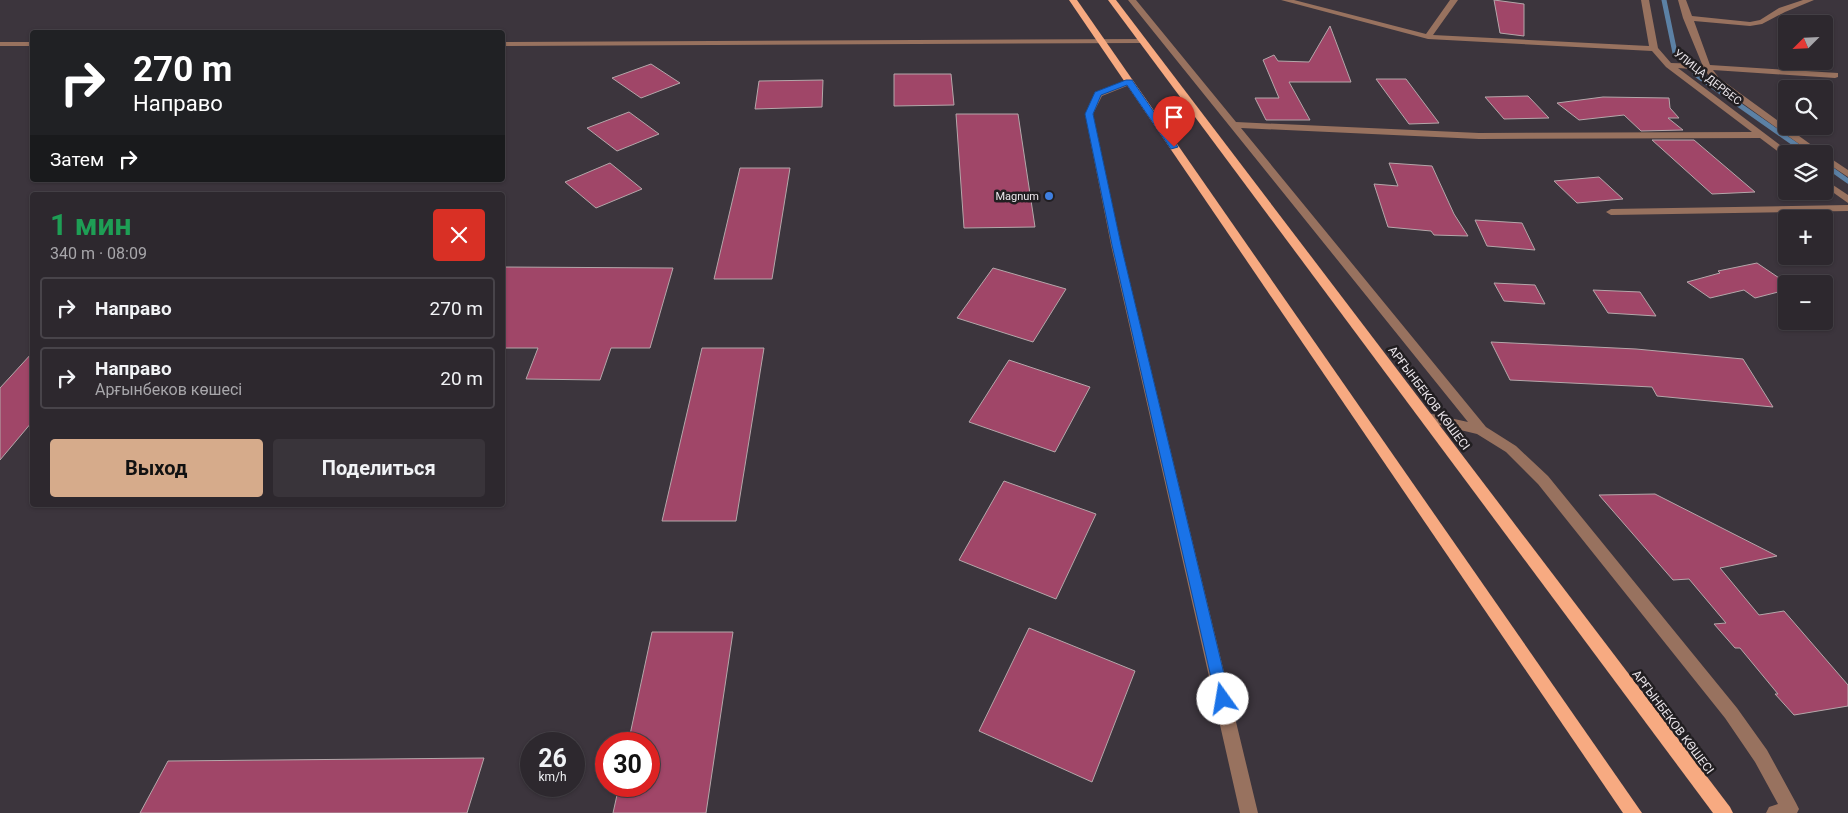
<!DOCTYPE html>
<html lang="ru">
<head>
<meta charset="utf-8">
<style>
  body { margin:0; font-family:Roboto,sans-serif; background:#39343a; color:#f1f3f6; height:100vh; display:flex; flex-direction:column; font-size:19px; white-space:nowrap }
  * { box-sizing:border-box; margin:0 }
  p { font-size:16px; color:#a7a6aa }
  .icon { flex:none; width:28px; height:28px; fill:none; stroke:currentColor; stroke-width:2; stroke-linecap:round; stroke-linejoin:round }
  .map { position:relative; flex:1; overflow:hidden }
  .drawer { position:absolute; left:30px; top:192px; width:475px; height:315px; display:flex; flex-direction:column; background:#2d282e; border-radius:5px; box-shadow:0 1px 4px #0004,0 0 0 1px #48444a }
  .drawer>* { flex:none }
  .banner { position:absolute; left:30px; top:30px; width:475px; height:152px; border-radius:5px; box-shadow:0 1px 4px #0004,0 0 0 1px #48444a; background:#202124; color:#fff; overflow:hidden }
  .needle { width:32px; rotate:246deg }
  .buttons { position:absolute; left:1778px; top:15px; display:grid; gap:10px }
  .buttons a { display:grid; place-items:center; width:55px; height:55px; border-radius:5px; background:#2d282e; box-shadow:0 1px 4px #0004,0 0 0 1px #48444a; font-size:25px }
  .speed { position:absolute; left:520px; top:732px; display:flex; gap:10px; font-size:25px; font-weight:700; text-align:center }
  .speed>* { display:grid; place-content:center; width:65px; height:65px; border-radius:50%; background:#2d282e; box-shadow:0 1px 4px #0004,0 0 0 1px #48444a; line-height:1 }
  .speed small { font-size:12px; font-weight:400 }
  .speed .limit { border:8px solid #d22; background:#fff; color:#111 }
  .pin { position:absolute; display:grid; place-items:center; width:42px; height:42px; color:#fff; margin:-51px -21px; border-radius:50% 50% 50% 0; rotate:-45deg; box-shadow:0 0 5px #0007 }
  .pin .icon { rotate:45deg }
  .me { position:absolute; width:55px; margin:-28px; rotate:347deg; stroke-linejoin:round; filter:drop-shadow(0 0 4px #0008) }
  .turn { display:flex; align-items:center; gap:18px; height:105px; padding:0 20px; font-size:22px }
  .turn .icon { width:65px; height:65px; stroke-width:2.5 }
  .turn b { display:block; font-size:35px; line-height:42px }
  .then { display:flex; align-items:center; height:48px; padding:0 20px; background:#0003; gap:10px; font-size:19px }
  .round { display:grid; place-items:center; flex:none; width:52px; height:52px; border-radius:5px; background:#39343a }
  .overview { display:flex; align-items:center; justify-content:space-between; height:85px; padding:0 20px }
  h1 { font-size:30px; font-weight:700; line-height:38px; color:#1e9e55 }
  .cta { display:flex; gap:10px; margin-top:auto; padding:10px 20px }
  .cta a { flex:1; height:58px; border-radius:5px; background:#d6ab8b; color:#111; font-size:20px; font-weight:700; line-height:58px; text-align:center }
  .cta a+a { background:#39343a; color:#f1f3f6 }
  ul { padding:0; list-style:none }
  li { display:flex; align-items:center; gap:15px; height:62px; margin:0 10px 8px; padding:0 10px; border:2px solid #48444a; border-radius:5px }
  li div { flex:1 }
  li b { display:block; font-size:19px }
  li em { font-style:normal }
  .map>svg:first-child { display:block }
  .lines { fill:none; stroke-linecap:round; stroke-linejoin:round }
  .stream { stroke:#5c81a5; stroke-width:5 }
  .building { fill:#a04668; stroke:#b4a7aa }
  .minor { fill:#98725f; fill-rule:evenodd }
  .major { fill:#f7aa81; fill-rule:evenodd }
  .route { fill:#1a73e8; stroke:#114b97 }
  .shop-dot { fill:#3f7fe0; stroke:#211e21; stroke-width:2 }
  .labels { text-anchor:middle; stroke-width:5; stroke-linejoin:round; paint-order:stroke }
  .far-street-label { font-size:11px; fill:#eae5ea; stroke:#211e21 }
  .far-poi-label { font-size:11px; fill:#eae5ea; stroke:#211e21; text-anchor:end }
  .street-label { font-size:12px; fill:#eae5ea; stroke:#211e21 }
</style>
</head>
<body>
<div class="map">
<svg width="1848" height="813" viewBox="0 0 1848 813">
  <rect width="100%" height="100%" fill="#3c353d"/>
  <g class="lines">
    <g class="stream">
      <path d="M1664,0l11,53"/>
      <path d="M1695,74l114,80"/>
      <path d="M1824,164l24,17"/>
    </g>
  </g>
  <g class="building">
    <path d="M1494,0l30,4v32l-24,-3z"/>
    <path d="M1330,26l21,56h-62l21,38h-44l-11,-22h24l-16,-38 11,-5 4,6 31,1z"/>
    <path d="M651,64l29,19 -39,15 -29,-20z"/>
    <path d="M894,74h57l3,31 -60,1z"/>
    <path d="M1376,79h30l33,44 -30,1z"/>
    <path d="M823,80l-1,27 -67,2 4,-28z"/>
    <path d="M1528,96l21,22 -45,1 -19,-22z"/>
    <path d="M1603,97l66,1 1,10 9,10h-11l15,12 -42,1 -17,-16 -45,5 -22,-17z"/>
    <path d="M629,112l30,22 -42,17 -30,-23z"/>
    <path d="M956,114h62l17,113 -71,1z"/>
    <path d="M1652,140h42l61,52 -43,2z"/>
    <path d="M610,163l32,26 -46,19 -31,-26z"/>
    <path d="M1389,163l43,3 22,48 14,22 -34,-1 -3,-4 -43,-4 -14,-43 24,2z"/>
    <path d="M740,168h50l-18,111h-58z"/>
    <path d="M1599,177l24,22 -46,4 -23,-22z"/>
    <path d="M1475,220l47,3 13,27 -48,-4z"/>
    <path d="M1757,263l31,21 -2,6 -31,8 -11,-8 -34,8 -23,-16 33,-9 -2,-2z"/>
    <path d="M502,267l171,1 -23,80h-39l-11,32 -74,-1 12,-31h-36z"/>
    <path d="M993,268l73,21 -33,53 -76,-24z"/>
    <path d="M1494,283l41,2 10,19 -41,-3z"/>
    <path d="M1593,290l47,2 16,24 -48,-3z"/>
    <path d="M1491,342l145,7 107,10 30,48 -116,-11 -5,-9 -142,-7z"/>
    <path d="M702,348h62l-28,173h-74z"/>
    <path d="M32,353v69l-32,38v-72z"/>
    <path d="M1009,360l81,27 -35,65 -86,-30z"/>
    <path d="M1004,481l92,33 -40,85 -97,-39z"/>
    <path d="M1655,494l122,62 -57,12 39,47 25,-4 64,74v21l-54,9 -19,-21h3l-38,-46h-5l-21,-24 12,-1 -37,-44 -16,1 -74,-85z"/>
    <path d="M1029,628l106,43 -43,111 -113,-51z"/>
    <path d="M652,632h81l-27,181h-93l6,-27h30v-42h-21z"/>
    <path d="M484,758l-17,55h-327l28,-52z"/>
  </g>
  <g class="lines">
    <g class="minor">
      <path d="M1128,0h8l100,122 243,11 273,-1 -86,-65 -14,-16 -224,-12 -147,-39h13l132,34 24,-34h8l-25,35 216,11 -8,-46h8l9,48 13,15 31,1 -19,-46 -5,-18h8l6,16 58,6 10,-2 19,-12 24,-8h11l-29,12 -23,12 -12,2 -56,-5 16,44 128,8v4l-3,1 -122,-8 6,8 105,76h-11l-100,-72 -8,-12 -27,-2 114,86 -8,2 -24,-18 -281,1 -238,-11 245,299 30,19 32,30 189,232 30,42 29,53 3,6 -2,4h-31l3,-6 9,-3 -23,-42 -30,-44 -187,-234 -32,-32 -29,-18 -54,-13 -2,-3 2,-3 4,-2 41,9z"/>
      <path d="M1146,39v4h-3l-641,3v-4z"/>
      <rect x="0" y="42" width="32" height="4"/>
      <path d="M1129,79l3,1v4l-30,12 -9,18 28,131 137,568h-18l-129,-568 -26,-131 10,-22z"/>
      <path d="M1824,154l24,16v7l-24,-16z"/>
      <path d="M1824,179l24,16v8l-24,-17z"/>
      <path d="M1848,205v6l-237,4 -5,-3 5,-3z"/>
    </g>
    <g class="major">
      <path d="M1069,0h8l565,813h-19z"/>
      <path d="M1108,0h8l614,807 3,6h-20z"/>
    </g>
  </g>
  <path class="route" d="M1126,80h6l46,67 -7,2 -44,-64 -26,10 -8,19 28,131 109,454 -2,5 -5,2 -5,-2 -2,-5 -104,-454 -27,-131 10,-22z"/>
  <circle class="shop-dot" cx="1049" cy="196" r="5"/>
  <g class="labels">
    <g class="far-street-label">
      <text transform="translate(1708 77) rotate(38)" y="4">УЛИЦА ДЕРБЕС</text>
    </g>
    <g class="far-poi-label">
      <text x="1039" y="200">Magnum</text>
    </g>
    <g class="street-label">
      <text transform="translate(1429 398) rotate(53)" y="4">АРҒЫНБЕКОВ КӨШЕСІ</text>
      <text transform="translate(1673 722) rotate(53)" y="4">АРҒЫНБЕКОВ КӨШЕСІ</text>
    </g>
  </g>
</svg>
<div class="buttons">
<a><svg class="needle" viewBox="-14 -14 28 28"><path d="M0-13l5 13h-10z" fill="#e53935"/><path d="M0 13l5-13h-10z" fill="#a7a6aa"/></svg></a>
<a><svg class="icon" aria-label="search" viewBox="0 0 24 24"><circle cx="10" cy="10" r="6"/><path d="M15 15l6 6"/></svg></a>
<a><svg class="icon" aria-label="layers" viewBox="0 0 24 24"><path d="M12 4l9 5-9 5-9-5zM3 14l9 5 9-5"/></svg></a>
<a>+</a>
<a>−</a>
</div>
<div class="speed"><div>26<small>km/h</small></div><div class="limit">30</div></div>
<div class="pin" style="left:1174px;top:147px;background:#d93025"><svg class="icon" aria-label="arrive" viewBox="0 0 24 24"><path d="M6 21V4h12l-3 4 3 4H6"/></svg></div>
<svg class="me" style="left:1223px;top:699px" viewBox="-20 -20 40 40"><circle r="19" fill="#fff"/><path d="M0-13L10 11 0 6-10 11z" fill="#1a73e8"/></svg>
<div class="banner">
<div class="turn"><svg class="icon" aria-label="right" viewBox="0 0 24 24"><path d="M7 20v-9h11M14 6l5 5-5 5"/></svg><div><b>270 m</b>Направо</div></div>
<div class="then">Затем<svg class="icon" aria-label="right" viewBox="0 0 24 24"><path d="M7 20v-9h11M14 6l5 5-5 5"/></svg></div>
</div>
<section class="drawer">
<div class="overview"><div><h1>1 мин</h1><p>340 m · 08:09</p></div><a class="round" style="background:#d93025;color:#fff"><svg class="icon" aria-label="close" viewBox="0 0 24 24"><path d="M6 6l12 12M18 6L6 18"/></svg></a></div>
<ul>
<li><svg class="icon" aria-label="right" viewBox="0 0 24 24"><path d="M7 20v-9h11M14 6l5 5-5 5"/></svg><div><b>Направо</b></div><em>270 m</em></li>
<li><svg class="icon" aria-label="right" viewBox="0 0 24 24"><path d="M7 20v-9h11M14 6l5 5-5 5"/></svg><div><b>Направо</b><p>Арғынбеков көшесі</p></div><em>20 m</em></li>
</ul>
<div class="cta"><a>Выход</a><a>Поделиться</a></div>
</section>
</div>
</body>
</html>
